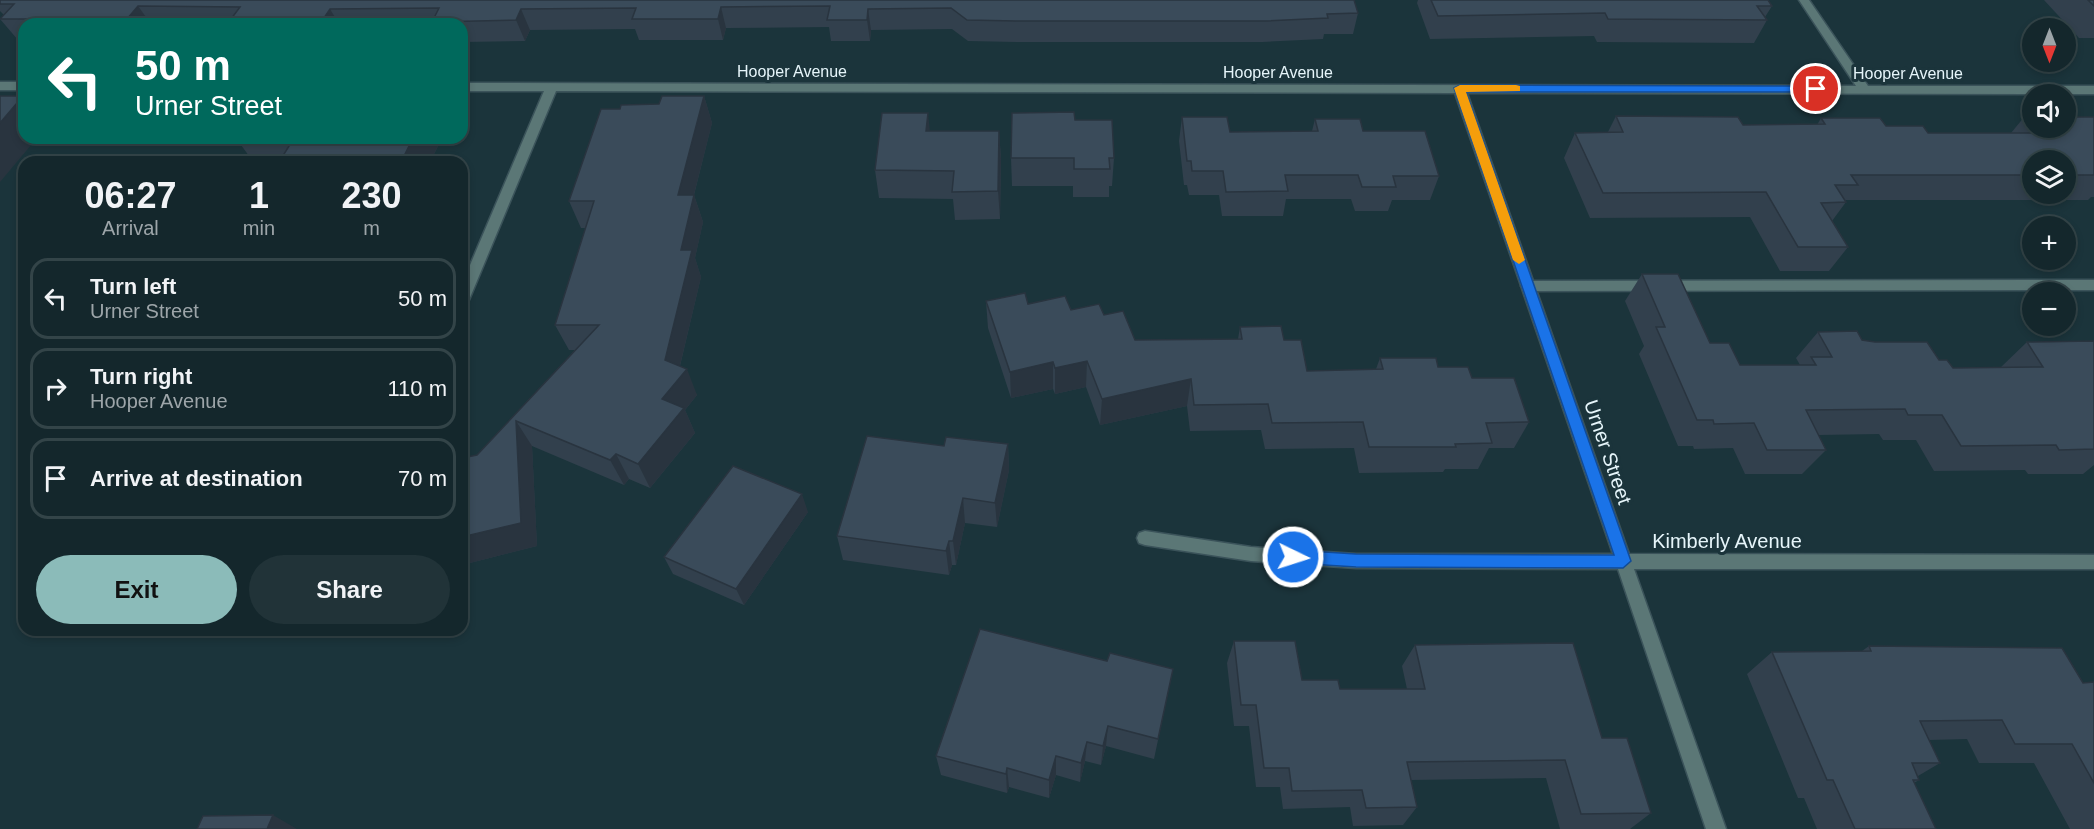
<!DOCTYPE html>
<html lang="en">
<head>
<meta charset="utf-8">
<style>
  body { margin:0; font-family:Arial,sans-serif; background:#213338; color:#f1f3f6; height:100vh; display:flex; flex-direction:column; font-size:22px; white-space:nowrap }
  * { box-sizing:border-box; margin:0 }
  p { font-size:20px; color:#9da5a9 }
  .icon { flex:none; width:33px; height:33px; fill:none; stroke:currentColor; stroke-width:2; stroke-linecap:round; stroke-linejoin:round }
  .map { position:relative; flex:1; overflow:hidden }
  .side { position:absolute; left:18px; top:156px; width:450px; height:480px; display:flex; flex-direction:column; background:#14272c; border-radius:18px; box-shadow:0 3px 9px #0003,0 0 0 2px #334448 }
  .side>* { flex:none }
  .top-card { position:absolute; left:18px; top:18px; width:450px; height:126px; border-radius:18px; box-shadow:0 3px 9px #0003,0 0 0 2px #334448; background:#00695c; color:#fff; overflow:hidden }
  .needle { width:39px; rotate:180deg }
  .fabs { position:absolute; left:2022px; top:18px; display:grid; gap:12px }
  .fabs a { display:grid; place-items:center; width:54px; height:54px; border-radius:50%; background:#14272c; box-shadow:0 3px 9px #0003,0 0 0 2px #334448; font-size:30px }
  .pin { position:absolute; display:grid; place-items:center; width:51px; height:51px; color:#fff; margin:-26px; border:3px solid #fff; border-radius:50%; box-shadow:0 2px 6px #0007 }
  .me { position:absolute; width:66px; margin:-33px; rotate:94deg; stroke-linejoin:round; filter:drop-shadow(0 0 4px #0008) }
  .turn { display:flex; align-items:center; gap:21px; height:126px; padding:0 18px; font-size:27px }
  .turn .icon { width:78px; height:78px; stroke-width:2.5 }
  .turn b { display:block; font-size:42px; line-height:51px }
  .eta { display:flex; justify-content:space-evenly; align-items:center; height:102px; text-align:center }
  .eta b { font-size:36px; font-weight:700; line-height:42px }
  .primary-button { display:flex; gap:12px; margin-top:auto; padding:12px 18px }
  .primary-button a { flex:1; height:69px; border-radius:36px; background:#8bbbb9; color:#111; font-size:24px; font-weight:700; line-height:69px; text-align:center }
  .primary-button a+a { background:#213338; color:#f1f3f6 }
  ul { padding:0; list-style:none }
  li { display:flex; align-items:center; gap:18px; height:81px; margin:0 12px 9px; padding:0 6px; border:3px solid #334448; border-radius:18px }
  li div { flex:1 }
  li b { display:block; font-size:22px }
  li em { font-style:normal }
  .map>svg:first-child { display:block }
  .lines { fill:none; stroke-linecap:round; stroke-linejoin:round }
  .service-casing { stroke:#3b535a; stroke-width:3 }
  .minor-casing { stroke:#3b535a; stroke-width:3 }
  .service { fill:#5b7776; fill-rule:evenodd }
  .minor { fill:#5b7776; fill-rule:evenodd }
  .wall { fill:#32404d; fill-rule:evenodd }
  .shaded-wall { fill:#29343f }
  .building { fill:#3a4b5a; stroke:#29343f; stroke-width:1.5 }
  .route { fill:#1a73e8; stroke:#114b97; stroke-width:1.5 }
  .slow { fill:#f59e0b }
  .labels { text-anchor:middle; stroke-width:6; stroke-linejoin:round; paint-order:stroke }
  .far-street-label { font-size:16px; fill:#e6f5fa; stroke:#1b343b }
  .street-label { font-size:20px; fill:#e6f5fa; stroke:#1b343b }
</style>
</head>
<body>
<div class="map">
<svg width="2094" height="829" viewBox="0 0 2094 829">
  <rect width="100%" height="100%" fill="#1b343b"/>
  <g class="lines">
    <g class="service-casing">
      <path id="service" d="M2094,280v10l-566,1 -7,-5 7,-5z"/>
    </g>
    <g class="minor-casing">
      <g id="minor">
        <path d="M1799,0h10l59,86h226v8l-627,-1 162,461 465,1v14h-460l92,260h-20l-88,-260 -262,-1 -105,-7 -106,-16 -6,-2 -2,-5 2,-5 6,-2 106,16 105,7h257l-158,-461 -899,-2 -87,209 -7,5v-21l82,-193h-82v-8l1394,3z"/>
        <rect x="0" y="82" width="24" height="8"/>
      </g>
    </g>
    <use href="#service" class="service"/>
    <use href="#minor" class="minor"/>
  </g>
  <g class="wall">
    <path d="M0,0h1354l4,13 -5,21h-29l-1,5 -61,3h-246l-48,-1 -16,-12 -81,1 -1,11h-39l-2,-14 -103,1 -3,12h-84l-4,-11 -105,1 -5,11 -63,1v-18h-438v16h-6l-18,-21 4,-4 -4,-4z"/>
    <path d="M1418,0h350l4,6 -7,11 2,3 -13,23 -157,-1 -3,-6 -164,3 -13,-36z"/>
    <path d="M2044,0h50v38h-15z"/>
    <path d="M704,96l8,27 -18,72 9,27 -8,36 6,19 -21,89 17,29 -12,15 10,23 -45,55 -21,-9 -5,6 -92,-39 5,100 -71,18v34l-4,2 15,-145 98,-105h-6l-14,-25 31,-97h-5l-12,-27 51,-92 39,-5z"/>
    <path d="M1616,116l127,9h74l4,-7 65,8 42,7h83l14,-17 7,1v11h34l28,-11v80h-3l-3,3h-242l-1,1 1,1 -14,19 16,26 -19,24h-49l-30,-54 -160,1 -26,-60 11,-25 33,-1zM2032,160h34v34h-34z"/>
    <path d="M1182,117l48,15 82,-1 3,-12 48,12 76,45 -9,24h-38l-4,11h-33l-4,-12h-65l-3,17h-61l-3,-21h-30l-2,-10h-3l-5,-44z"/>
    <path d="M1075,120l39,38 -2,28h-3v11h-36v-11h-61l-1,-28z"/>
    <path d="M930,131h69l2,28 -1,60 -45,1 -2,-21 -74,-1 -4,-28z"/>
    <path d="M236,138h206l-12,24h-151l4,-6h-34z"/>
    <path d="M1642,274l68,69 30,22h60l-4,-7 22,-26 44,8 77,20 14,8h47l27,-26 67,-1v124l-11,9h-55l-3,-4 -91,1 -18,-31h-33l-4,-6 -61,1 8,15 -24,24h-57l-12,-26 -39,1 -1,-3h-15l-39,-92 5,-8 -19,-45z"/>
    <path d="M986,301l42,3 76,11 31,25 103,-1 2,-12 44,13 23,31 69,-2 4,-11 58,9 34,11 57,44 -15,26h-25l-11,21h-33l-2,3 -84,1 -5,-25 -89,1 -4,-19 -71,1 -3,-25 -87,19 -14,-38 -31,7 -2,-5 -42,9 -23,-70z"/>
    <path d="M1008,444l1,26 -12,57 -32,-4 -9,42h-4l-3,10 -106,-15 -6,-24 107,-90z"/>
    <path d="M808,512l-64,93 -71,-31 -9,-17z"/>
    <path d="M1234,641l68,39 38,9h67l-5,-23 13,-21 187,93 49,75 -21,16h-70l-14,-51 -135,2 6,27 -14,18 -50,1 -3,-19 -67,2 -3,-22h-24l-7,-61h-15l-7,-63z"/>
    <path d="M1869,646l214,37 11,-1v147h-24l-36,-66h-55l-12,-24 -38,1 11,23 -22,13 1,4 -5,3 22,46h-119l-13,-31h-6l-51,-124 25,-22 90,-1z"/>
    <path d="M1107,661l66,8 -19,90 -48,-13 -5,19 -16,-4 -5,21 -24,-7 -7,23 -40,-11 -2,6 -66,-18 -5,-19z"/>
  </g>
  <g class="shaded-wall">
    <path d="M138,6l13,18h-20l-4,-5z"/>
    <path d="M721,7l5,21 -3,12 -5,-21z"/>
    <path d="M330,9l9,15h-12l-3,-6z"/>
    <path d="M521,9l9,21 -5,11 -9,-21z"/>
    <path d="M868,9l3,21 -1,11 -3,-21z"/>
    <path d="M23,96l1,42h13l-37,44v-59z"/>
    <path d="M704,96l8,27 -25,99 -9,-27z"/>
    <path d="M928,113l3,28 -5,-10z"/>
    <path d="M999,131l2,28 -1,60 -2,-28z"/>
    <path d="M413,138h29l-12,24h-29z"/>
    <path d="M694,195l9,27 -8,36 6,19 -25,105 11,-13 10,26 -12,15 10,23 -45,55 -12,-24 24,-65 3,-39 16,-110z"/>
    <path d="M1087,361l-1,26 -31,7v-26z"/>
    <path d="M1053,362v27l-42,9 -1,-26z"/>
    <path d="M1191,379l-4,27 -87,19 2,-26z"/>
    <path d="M516,421l16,25 5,100 -71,18v34l-4,2v-63z"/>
    <path d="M1008,444l1,26 -12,57 -2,-24z"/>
    <path d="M616,454l13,25 -5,6 -14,-25z"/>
    <path d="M802,494l6,18 -64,93 -8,-16z"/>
    <path d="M963,498l2,25 -9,42 -3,-24z"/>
    <path d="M949,541l3,24 -3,10 -3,-24z"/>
    <path d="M1108,726l-2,20 -5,19 2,-19z"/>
    <path d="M1087,742l-2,19 -5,21 1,-19z"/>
    <path d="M1056,756v19l-7,23v-18z"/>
    <path d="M1007,768l2,19 -2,6 -1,-19z"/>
    <path d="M273,815l24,14h-30z"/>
  </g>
  <g class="building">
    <path d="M0,0h1354l4,13 -31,1 1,4 -62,3h-250l-49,-1 -16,-12 -83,1 -1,11h-40l3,-14 -109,1 -3,12h-86l4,-11 -115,1 -5,11 -84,2 7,-14 -109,1 -6,9 -93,1 9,-12 -102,-1 -11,13h-127l14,-15h-14z"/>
    <path d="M1431,0h337l4,6h-15l10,14 -159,-1 -3,-6 -167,3z"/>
    <path d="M2088,0h6v6z"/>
    <path d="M0,96h23l-23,27z"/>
    <path d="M662,96h42l-26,99h16l-13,55h11l-27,110 22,9 -25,30 22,9 -46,56 -22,-10 -6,6 -94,-39 5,102 -59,14v-79l15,-3 122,-130h-44l39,-124h-25l32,-92h19l1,-4 38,-1z"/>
    <path d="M1074,112l1,8h37l2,38h-5l1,11h-36v-11h-63l1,-45z"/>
    <path d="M882,113h46l-2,18h73l-1,60 -46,1 2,-21 -79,-1z"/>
    <path d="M1616,116l122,1 5,8 82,-1 -4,-6h59l6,8h37l5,7h110l-4,-5h32v-11h28v58h-28v-15h-34v15h-181l7,10h-23l11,17 -25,1 27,44h-50l-32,-55 -163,1 -28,-60 48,-1z"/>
    <path d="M2025,116l7,1v9z"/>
    <path d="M1182,117h45l3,15 88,-1 -3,-12h45l3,12h62l14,45h-46l3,11h-34l-4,-12h-73l3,16 -62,1 -3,-21h-31l-1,-10h-4z"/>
    <path d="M294,138h119l-12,24h-122z"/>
    <path d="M1642,274h36l32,69h19l11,22h76l-5,-8h21l-14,-25 39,-1 5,9 13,2h52l12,18h8l6,8 90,-1 -16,-25 67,-1v108l-35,1 -3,-5 -95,1 -19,-31h-34l-3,-6 -99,1 20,40h-59l-13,-27 -40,1 -1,-4h-16l-41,-93h9z"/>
    <path d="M1025,293l3,11 37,-8 6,14 28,-6 5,11 19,-4 12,29 107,-1 -2,-12 41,-1 3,14h17l6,31 76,-2 -3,-11h56l2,9h30l4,11h42l15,44 -43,1 6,20 -37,1 1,3h-87l-6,-25 -91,1 -4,-19 -74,1 -3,-26 -89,20 -15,-38 -32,7 -2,-6 -43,10 -24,-71z"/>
    <path d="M867,436l77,10 2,-9 62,7 -13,59 -32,-5 -10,43h-4l-3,10 -109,-15z"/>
    <path d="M733,466l69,28 -66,95 -72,-32z"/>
    <path d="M980,629l127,32 3,-8 63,16 -15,70 -50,-13 -5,20 -16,-4 -6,21 -25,-7 -7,24 -42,-12 -1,6 -70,-18z"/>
    <path d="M1234,641h61l7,39h36l2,9h85l-10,-44 158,-2 29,95h25l24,75 -70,1 -16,-54 -158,2 10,45 -51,1 -4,-18 -70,1 -3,-23h-25l-8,-63h-15z"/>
    <path d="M1869,646l193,2 21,35 11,-1v101l-22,-39h-57l-13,-24 -82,1 20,42h-28l7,17h-6l23,49h-81l-22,-49h-6l-55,-128 99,-1z"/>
    <path d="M273,815l-6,14h-70l6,-13z"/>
  </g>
  <path class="route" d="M1460,85l356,1 6,3 -6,3h-350l165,469 -8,7 -267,-1 -63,-4 -7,-6 7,-7 63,4 258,1 -160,-467z"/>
  <path class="slow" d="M1516,85l4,1v5l-54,1 59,168 -6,4 -6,-4 -59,-172 6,-3z"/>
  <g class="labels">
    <g class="far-street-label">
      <text x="792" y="77">Hooper Avenue</text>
      <text x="1278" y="78">Hooper Avenue</text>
      <text x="1908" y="79">Hooper Avenue</text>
    </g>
    <g class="street-label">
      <text transform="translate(1608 452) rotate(71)" y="7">Urner Street</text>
      <text x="1727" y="548">Kimberly Avenue</text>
    </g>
  </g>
</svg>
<div class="fabs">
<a><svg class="needle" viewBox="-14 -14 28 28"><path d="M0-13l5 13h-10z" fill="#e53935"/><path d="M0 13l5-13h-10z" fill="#9da5a9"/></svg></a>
<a><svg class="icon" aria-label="sound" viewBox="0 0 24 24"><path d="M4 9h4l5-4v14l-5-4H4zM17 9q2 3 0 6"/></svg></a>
<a><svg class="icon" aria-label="layers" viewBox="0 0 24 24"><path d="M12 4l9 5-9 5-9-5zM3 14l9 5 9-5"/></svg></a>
<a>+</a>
<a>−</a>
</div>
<div class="pin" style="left:1816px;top:89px;background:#d93025"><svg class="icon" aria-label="arrive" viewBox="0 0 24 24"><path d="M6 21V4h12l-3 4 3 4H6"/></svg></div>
<svg class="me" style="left:1293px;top:557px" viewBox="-20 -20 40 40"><circle r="17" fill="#1a73e8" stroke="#fff" stroke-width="3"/><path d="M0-11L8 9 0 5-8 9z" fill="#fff"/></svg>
<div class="top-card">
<div class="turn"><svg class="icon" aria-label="left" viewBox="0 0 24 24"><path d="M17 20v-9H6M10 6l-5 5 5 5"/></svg><div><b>50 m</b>Urner Street</div></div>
</div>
<section class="side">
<div class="eta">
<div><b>06:27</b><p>Arrival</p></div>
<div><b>1</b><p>min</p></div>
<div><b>230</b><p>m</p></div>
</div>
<ul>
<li><svg class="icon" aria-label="left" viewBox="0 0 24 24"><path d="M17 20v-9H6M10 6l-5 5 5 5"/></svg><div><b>Turn left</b><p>Urner Street</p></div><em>50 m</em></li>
<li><svg class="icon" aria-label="right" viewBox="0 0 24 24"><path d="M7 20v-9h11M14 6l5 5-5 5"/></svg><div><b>Turn right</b><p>Hooper Avenue</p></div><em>110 m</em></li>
<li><svg class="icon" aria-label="arrive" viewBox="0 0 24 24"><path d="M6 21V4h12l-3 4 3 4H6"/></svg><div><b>Arrive at destination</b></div><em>70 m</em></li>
</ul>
<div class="primary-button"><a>Exit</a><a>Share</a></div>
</section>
</div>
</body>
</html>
